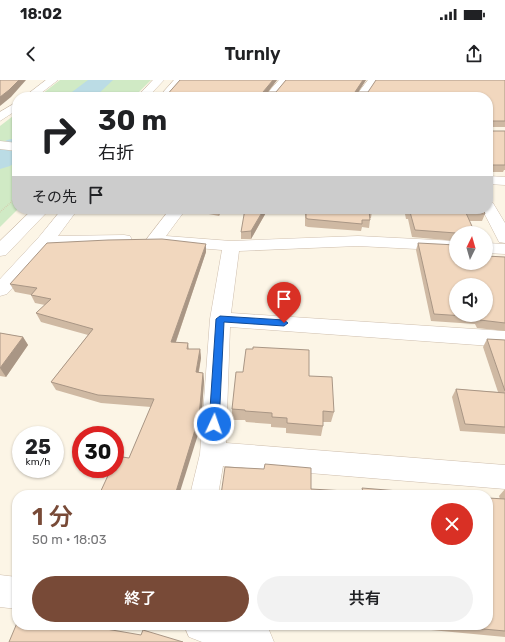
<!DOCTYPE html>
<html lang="ja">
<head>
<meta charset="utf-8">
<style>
  body { margin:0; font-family:Rubik,"Noto Sans JP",sans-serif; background:#f2f2f2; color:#202124; height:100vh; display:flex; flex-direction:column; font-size:15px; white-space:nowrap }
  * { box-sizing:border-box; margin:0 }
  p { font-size:13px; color:#757577 }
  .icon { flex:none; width:22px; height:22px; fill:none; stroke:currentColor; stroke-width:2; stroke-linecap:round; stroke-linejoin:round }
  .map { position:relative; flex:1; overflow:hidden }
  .panel { position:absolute; left:12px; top:410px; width:481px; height:140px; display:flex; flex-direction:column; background:#fff; border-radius:16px; box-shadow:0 1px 3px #0004 }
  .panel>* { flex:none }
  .guide { position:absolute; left:12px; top:12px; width:481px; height:122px; border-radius:16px; box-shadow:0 1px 3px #0004; background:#fff; color:#202124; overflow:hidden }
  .needle { width:26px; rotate:5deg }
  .controls { position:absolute; left:449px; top:146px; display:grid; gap:8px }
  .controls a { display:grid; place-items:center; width:44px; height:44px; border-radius:50%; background:#fff; box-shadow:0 1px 3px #0004; font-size:20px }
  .speed { position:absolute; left:12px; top:346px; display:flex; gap:8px; font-size:20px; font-weight:700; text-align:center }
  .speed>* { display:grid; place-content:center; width:52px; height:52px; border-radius:50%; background:#fff; box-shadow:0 1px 3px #0004; line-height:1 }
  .speed small { font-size:10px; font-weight:400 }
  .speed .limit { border:6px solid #d22; background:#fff; color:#111 }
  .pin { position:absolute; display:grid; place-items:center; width:34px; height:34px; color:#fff; margin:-41px -17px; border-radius:50% 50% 50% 0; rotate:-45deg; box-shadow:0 0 4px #0007 }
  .pin .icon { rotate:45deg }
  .me { position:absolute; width:44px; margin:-22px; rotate:3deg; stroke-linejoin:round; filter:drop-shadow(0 0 3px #0008) }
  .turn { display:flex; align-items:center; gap:14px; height:84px; padding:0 20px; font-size:18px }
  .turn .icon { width:52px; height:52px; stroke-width:2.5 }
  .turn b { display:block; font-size:28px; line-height:34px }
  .then { display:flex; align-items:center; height:38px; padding:0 20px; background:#0003; gap:8px; font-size:15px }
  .round { display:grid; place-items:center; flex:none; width:42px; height:42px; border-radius:21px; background:#f2f2f2 }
  .head { display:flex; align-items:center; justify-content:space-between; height:68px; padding:0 20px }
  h1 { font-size:24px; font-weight:600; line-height:30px; color:#784a37 }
  .button { display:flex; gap:8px; margin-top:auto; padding:8px 20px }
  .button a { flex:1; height:46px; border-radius:24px; background:#784a37; color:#fff; font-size:16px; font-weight:600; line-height:46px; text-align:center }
  .button a+a { background:#f2f2f2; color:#202124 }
  .status { display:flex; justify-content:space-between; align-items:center; height:28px; padding:0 20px; background:#fff; direction:ltr }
  .status svg { height:11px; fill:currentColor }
  header { display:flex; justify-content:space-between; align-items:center; height:52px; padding:0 20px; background:#fff; font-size:18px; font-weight:600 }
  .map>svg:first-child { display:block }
  .green { fill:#d0eac5 }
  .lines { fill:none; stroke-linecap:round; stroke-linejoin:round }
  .river { fill:#bbdce5; fill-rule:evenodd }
  .minor-casing { stroke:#cebead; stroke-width:1 }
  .path { stroke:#d6baa1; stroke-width:1.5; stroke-dasharray:0.5 1.5; stroke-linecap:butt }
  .minor { fill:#fff; fill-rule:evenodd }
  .wall { fill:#cfb9a3 }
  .shaded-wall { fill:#a99685 }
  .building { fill:#f1d7be; stroke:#a99685; fill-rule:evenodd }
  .route { fill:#1a73e8; stroke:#114b97 }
</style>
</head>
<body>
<div class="status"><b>18:02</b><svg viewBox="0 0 49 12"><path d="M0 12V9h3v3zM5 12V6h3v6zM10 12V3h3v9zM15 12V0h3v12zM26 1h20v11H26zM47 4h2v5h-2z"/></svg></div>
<header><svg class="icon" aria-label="back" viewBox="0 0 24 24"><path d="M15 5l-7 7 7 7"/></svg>Turnly<svg class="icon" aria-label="share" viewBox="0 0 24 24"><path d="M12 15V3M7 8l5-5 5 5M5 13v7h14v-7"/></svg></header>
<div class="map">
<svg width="505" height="562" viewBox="0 0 505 562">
  <rect width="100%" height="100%" fill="#fcf5e6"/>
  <g class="green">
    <path d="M60,0h91l-17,17h-96z"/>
    <path d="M17,33l1,96 -18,18v-101z"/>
  </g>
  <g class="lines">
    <g class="river">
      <path d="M88,0h25l-18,17h-27l4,-5z"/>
      <path d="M17,58v23l-7,5 -10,3v-24l7,-5z"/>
    </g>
    <g class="minor-casing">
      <g id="minor">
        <path d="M46,0h12l-22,17h-12z"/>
        <path d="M153,0h11l-16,17h-11z"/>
        <path d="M174,0h11l-15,17h-11z"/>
        <path d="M279,0h11l-15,17h-11z"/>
        <path d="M368,0h10l-12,17h-11z"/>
        <path d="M17,22v8l-17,11v-9z"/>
        <path d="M0,61l17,2v8l-17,-2z"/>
        <path d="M488,96l17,1v8l-17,-1z"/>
        <path d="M488,121l5,2 12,20v20l-6,-1 -2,-4 -15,-29h6z"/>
        <path d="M33,129h17l-44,46 -6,1v-15z"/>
        <path d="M62,129h16l-20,27 66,-1 6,1 2,4 -2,4 -6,1 -74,1 -43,48 -7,2v-17l39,-42z"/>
        <path d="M170,129h16l-20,27 65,5 127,-5 98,5v10l-98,-5 -119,5 -8,62 274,18v16l-275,-20 -4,116 279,22v24l-282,-23 -5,29h-28l10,-41 10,-135 12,-69 -74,-6 -2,-4z"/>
        <path d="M486,163l19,1v10l-19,-1z"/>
        <path d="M0,495l17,2v32l-17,-2z"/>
        <path d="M184,545h73l12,5 5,12h-72l-13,-5z"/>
      </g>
    </g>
    <path class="path" d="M0,132l17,-15"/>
    <use href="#minor" class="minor"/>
  </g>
  <g class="wall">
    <path d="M180,0h97l-9,12h8l10,-12h80l-8,12h10l137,-12v47h-16v4h16v39h-1l-1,2h-15v-75h-323z"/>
    <path d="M193,129h28l-2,7 -26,-5z"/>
    <path d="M268,129l-17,30h-10v-7z"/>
    <path d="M293,129h79v2l-1,7h-1v2l-1,8 -7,-1 -1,4 -53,-4 -3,-1v-15z"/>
    <path d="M404,129h79l2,5 -3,7h-13l-13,12v8l-44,-4 -4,-18h-2z"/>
    <path d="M418,163l38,20 49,-6v74l-28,-3 -2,-4 -44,-3 -15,-71z"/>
    <path d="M206,172l-30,90 12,1 1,6h11l1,9 -2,14 4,1 1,8 -3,44 -72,33 22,-51 -50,-4 -45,-13 -5,-8 37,-47 -47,-13 -5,-9 9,-8 -10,-2 -4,-8 -16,-3 -5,-8z"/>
    <path d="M0,253l23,4 5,8 -22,32 -6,-1z"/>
    <path d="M487,259l18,1v94l-45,-3 -8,-34 4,-8 42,3 -15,-45z"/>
    <path d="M309,296l25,36 -3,10h-8v4l-2,10 -35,-3v-5l-15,-1v-3l-25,-2 -1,-2h-13v-11z"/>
    <path d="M505,409v148l-74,-7 -1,-5h58l12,-126 -1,-3z"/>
    <path d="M289,545h18v2z"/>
  </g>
  <g class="shaded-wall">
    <path d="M19,0h7l-15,17 -11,9v-9z"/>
    <path d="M273,0h4l-13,17 -1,-5z"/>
    <path d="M363,0h3l-11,17v-5z"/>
    <path d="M218,129h3l-2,7z"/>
    <path d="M264,129h4l-17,30v-8z"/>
    <path d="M206,164v8l-33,98 -2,-8z"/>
    <path d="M23,257l5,8 -22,32 -6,-9z"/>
    <path d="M200,269l1,9 -4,22 -1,-8z"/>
    <path d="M203,293l1,8 -3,44 -22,70h-4z"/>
  </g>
  <g class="building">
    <path d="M0,0h19l-10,10 -9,7z"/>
    <path d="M180,0h93l-10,12h13l10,-12h77l-8,12h13l8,-12h129v41h-16v10h16v34h-17v-68h-323z"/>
    <path d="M245,129h19l-13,22 -10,1z"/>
    <path d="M306,129h66v2l-3,-1 1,10h-8v4l-54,-5 -2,-1z"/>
    <path d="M407,129h76l2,5 -19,-1 9,20h-19l-41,-3 -5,-18h-2z"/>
    <path d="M162,159l44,5 -35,98 17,1 -1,6h13l-4,23 7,1 -4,44 -24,78h-76l12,-26h4v-10l1,-3 13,2 25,-59 -56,-4 -47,-13 42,-53 -57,-16 15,-14 -20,-4 6,-7 -27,-4 37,-41 61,-3z"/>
    <path d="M418,163l38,2v18h30v-7l19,1v66l-25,-3 -1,-3 -45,-3zM456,205h30v30h-30z"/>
    <path d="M0,253l23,4 -23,31z"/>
    <path d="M487,259l18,1v51z"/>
    <path d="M253,267l56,3v26l23,1 2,35 -11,-1v15l-36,-3v-5l-15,-1v-4l-27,-2v-1l-13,-1 4,-37h7l3,-23h7z"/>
    <path d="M456,309l49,4v34l-40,-3z"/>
    <path d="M265,384l46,4v21l52,3 -1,-4 86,7h-227l4,-28 39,2z"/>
    <path d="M488,418l17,1v132l-65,-6h48z"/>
    <path d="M17,543v2h66l58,10 2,-5 40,12h-174z"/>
  </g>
  <path class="route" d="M220,236l64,4 4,3 -4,3 -60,-4 -5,102 -5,5 -5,-5 7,-105z"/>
</svg>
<div class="controls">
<a><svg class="needle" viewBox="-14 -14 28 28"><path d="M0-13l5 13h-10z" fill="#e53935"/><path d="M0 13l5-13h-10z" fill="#757577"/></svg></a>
<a><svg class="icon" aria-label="sound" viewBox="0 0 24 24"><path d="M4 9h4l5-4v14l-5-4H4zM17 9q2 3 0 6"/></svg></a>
</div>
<div class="speed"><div>25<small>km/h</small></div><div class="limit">30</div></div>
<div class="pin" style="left:284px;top:243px;background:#d93025"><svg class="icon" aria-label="arrive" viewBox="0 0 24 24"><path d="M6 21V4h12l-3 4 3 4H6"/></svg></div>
<svg class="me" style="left:214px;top:344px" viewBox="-20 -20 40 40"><circle r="17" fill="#1a73e8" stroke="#fff" stroke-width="3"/><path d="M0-11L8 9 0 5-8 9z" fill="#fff"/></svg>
<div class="guide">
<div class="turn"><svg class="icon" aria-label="right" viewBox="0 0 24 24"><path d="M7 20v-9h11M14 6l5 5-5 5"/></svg><div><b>30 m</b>右折</div></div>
<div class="then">その先<svg class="icon" aria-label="arrive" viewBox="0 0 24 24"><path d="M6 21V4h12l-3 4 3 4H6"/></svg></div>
</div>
<section class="panel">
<div class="head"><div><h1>1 分</h1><p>50 m · 18:03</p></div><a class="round" style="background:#d93025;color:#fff"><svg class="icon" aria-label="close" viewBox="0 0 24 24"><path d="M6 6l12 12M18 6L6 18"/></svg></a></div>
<div class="button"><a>終了</a><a>共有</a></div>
</section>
</div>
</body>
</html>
